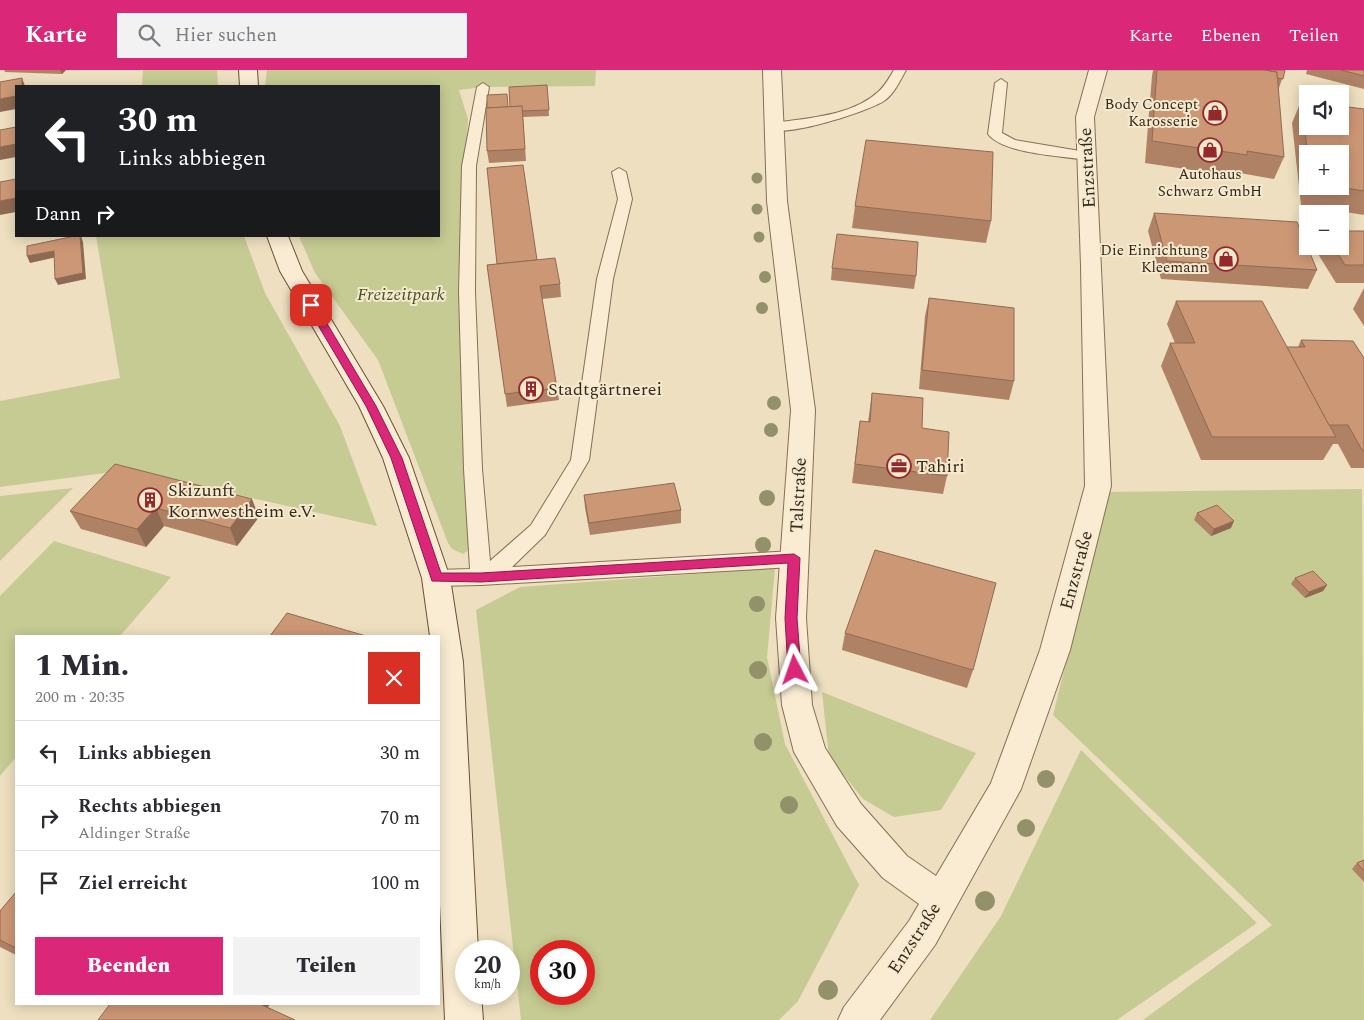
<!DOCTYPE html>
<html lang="de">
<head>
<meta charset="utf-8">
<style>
  body { margin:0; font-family:Spectral,serif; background:#f2f2f3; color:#2b2b33; height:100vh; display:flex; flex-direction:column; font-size:19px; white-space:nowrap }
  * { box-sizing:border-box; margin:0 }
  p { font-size:16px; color:#7c7c81 }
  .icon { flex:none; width:28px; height:28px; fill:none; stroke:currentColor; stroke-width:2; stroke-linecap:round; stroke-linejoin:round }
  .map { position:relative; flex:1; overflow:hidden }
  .drawer { position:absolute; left:15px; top:565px; width:425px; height:370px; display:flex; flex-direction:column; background:#fff; border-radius:0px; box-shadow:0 2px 12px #0003 }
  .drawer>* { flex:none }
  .hud { position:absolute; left:15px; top:15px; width:425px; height:152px; border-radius:0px; box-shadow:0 2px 12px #0003; background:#202124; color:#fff; overflow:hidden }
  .controls { position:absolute; left:1299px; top:15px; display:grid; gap:10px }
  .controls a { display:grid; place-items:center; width:50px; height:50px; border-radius:0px; background:#fff; box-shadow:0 2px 12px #0003; font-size:25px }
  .speed { position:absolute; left:455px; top:870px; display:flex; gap:10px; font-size:25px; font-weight:700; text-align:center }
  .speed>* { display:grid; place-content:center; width:65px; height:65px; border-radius:50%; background:#fff; box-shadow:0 2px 12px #0003; line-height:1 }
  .speed small { font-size:12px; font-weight:400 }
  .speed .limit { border:8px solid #d22; background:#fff; color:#111 }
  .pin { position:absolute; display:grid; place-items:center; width:42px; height:42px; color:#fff; margin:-21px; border-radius:10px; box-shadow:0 2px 8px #0006 }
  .me { position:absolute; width:55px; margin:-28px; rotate:356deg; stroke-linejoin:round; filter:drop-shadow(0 0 4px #0008) }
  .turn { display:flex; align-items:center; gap:18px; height:105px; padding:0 20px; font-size:22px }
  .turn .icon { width:65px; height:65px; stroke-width:2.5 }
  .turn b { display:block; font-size:35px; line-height:42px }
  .then { display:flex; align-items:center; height:48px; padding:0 20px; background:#0003; gap:10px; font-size:19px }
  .round { display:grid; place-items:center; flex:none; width:52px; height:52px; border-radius:0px; background:#f2f2f3 }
  .head { display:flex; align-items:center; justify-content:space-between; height:85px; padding:0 20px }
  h1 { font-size:30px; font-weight:800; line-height:38px }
  .primary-button { display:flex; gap:10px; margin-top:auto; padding:10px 20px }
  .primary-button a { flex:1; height:58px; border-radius:0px; background:#db2777; color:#fff; font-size:20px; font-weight:800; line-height:58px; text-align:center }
  .primary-button a+a { background:#f2f2f3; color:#2b2b33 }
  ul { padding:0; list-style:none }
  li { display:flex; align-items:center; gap:15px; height:65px; padding:0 20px; border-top:1px solid #e1e1e2 }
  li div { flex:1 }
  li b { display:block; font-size:19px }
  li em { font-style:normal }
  header { display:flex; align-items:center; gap:30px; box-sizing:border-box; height:70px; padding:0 25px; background:#db2777; color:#fff }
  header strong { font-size:24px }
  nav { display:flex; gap:28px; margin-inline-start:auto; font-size:18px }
  .search { width:350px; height:45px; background:#f2f2f3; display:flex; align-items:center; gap:12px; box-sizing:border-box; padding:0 18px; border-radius:0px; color:#7c7c81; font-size:19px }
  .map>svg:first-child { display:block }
  .green { fill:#c6cb93; fill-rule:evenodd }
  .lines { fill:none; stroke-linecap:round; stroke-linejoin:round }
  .service-casing { stroke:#866f57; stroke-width:2 }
  .minor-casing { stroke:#866f57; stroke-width:2 }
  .secondary-casing { stroke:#68503b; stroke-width:2 }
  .service { fill:#f9ecd2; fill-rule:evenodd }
  .minor { fill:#f9ecd2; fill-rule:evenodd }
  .secondary { fill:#f9ecd2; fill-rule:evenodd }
  .tree { fill:#929169 }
  .wall { fill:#af8265; fill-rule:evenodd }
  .shaded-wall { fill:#8f6a52 }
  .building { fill:#cc9775; stroke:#8f6a52 }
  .route { fill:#db2777; stroke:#8e194d }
  .labels { text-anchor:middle; stroke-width:4; stroke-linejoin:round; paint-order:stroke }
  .far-poi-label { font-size:15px; fill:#35281c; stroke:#f5e9ce; text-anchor:end }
  .street-label { font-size:18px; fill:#35281c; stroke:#f5e9ce }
  .park-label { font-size:18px; font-style:italic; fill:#475223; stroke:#f5e9ce }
  .poi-label { font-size:18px; fill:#35281c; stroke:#f5e9ce; text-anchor:start }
</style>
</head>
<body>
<header>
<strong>Karte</strong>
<div class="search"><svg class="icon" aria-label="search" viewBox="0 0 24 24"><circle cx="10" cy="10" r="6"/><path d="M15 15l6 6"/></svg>Hier suchen</div>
<nav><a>Karte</a><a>Ebenen</a><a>Teilen</a></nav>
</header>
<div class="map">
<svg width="1364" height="950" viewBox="0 0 1364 950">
  <rect width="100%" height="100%" fill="#eddfbf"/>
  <g class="green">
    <path d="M143,0h74l1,16h-76z"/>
    <path d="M267,0h329l-1,16 -112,1 -24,3 9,29 -10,169 11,262 -6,4 -11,-5 -4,-6 -70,-183 -63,-87 -16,-37h140v-150h-174z"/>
    <path d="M96,166h148l21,57 75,133 37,100 -250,-56 -127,17v-86l120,-23z"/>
    <path d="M73,418l-73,73v-65z"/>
    <path d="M1362,419l2,531h-221l129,-95 -219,-210 55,-223z"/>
    <path d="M54,471l117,36 -51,59h-104v121l-16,19v-180z"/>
    <path d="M775,498l-8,89 18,87 74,141 -61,116 -19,19h-258l-45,-410 44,-23zM541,881h43v43h-43z"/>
    <path d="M822,622l154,61 -35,57 -47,7 -31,-18 -34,-42z"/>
    <path d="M1081,680l176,173 -140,97h-187l71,-104z"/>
  </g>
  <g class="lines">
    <g class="service-casing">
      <g id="service">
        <path d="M894,0h12c-6,11 -12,24 -22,31 -15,10 -106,40 -117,26l7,-4c33,-5 78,-7 104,-31 7,-6 11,-14 16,-22z"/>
        <path d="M1001,9l6,4 -5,50 13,7 77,13 2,3 -2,3 -5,1c-25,-4 -84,-6 -99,-26l7,-51z"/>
        <path d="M483,13l6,4 -13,79 -1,126 7,177 8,92 41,-36 40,-65 26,-181 21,-80 -6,-27 7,-4 7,4 6,27 -19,80 -24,181 -44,75 -33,32 282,-16 7,3 3,5 -3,5 -7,3 -313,18 -45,1 -7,-2 -3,-6 3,-6 7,-2 34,-1 -6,-100 -5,-177 3,-126 15,-79z"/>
      </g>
    </g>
    <g class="minor-casing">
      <path id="minor" d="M763,0h18l6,131 28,209 -9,208 6,87 13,43 36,56 46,52 29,20 55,-93 49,-133 45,-164 -4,-220 -5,-149 13,-47h18l-13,47 17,369 -41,164 -49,139 -86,156 -55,75h-42l6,-13 65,-86 10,-17 -36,-26 -46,-52 -43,-74 -12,-47 -6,-87 15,-208 -24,-209z"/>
    </g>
    <g class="secondary-casing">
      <g id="secondary">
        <path d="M239,0h18l1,16h-18z"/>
        <path d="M267,166h21l14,35 81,135 26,52 41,120 13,84 15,289h-12v43h15l2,26h-38l-6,-139v-245h-9l-8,-58 -39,-120 -24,-52 -79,-135z"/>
      </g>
    </g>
    <use href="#service" class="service"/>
    <use href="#minor" class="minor"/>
    <use href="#secondary" class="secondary"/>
  </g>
  <g class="tree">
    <circle cx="757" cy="108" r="5.5"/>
    <circle cx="757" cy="139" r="5.5"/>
    <circle cx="759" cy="167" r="5.5"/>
    <circle cx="765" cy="207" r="6"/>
    <circle cx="762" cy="238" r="6"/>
    <circle cx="774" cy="333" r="7"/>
    <circle cx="771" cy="360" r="7"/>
    <circle cx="767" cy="428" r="8"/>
    <circle cx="763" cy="475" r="8"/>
    <circle cx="757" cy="534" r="8"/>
    <circle cx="758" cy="600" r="9"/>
    <circle cx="763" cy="672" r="9"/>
    <circle cx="1046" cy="709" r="9"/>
    <circle cx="789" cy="735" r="9"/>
    <circle cx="1026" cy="758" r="9"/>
    <circle cx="985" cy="831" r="10"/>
    <circle cx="828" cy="920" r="10"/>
  </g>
  <g class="wall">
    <path d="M4,0h62l-4,4 -57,-2z"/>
    <path d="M1153,0h132l-7,21 6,66 -10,22 -34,-6 -1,4 -94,-14 7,-87z"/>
    <path d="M1307,0h57v19l-58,-15z"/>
    <path d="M547,15l2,31 -26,1 3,44 -37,2 -2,-12 21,-44h2z"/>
    <path d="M1301,31l63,8v106l-63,-10 -9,-82zM1308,84l32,32h-32z"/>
    <path d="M855,136l136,15 -5,22 -134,-15z"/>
    <path d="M1154,143l163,57 -9,19 -147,-10 -13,-48z"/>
    <path d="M1364,161v52h-28l-21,-34 1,-3h24z"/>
    <path d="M537,190l23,24 1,13 -19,2 15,89 2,12 -52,7 -20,-142z"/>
    <path d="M832,198l84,8 -2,13 -83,-9z"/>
    <path d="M1364,218v38l-11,-17z"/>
    <path d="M929,228l85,83 -5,19 -90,-11 6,-73z"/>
    <path d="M1176,231l111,46h11l3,-7 63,18v110h-13l-13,-24h-5l-10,16h-122l-40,-94 9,-23h5l-8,-19z"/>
    <path d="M872,323l50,35 25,48 -4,18 -91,-11 8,-62 8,1z"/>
    <path d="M115,394l144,53 -22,29 -73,-20 -18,21 -65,-18 -11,-18z"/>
    <path d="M584,425l97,15v13l-91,12 -5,-27z"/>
    <path d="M1197,443l34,15 -20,8 -17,-16z"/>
    <path d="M1295,508l32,7 -4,6 -18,7 -14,-14z"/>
    <path d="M845,563l128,37 -6,18 -125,-38z"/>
    <path d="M1364,790v22l-12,-13 5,-6z"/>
    <path d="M16,822v63l-16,-8v-36z"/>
  </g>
  <g class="shaded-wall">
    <path d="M60,0h6l-4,4z"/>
    <path d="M22,8l3,8h-3z"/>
    <path d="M16,26v13l-16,3v-13z"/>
    <path d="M16,74v13l-16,3v-13z"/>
    <path d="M16,128v14l-16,3v-14z"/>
    <path d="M81,166l2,6 3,37 -28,6 -3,-6z"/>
    <path d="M54,181l3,6 -27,6 -3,-7z"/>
    <path d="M252,429l7,18 -22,29 -7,-18z"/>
    <path d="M156,438l8,18 -18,21 -9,-18z"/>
    <path d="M1234,451l-3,7 -20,8 3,-7z"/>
    <path d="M1327,515l-4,6 -18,7 4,-6z"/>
    <path d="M253,934h17l-8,12z"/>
  </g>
  <g class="building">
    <path d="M1157,0h108l12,2 7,85 -37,-6v4l-95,-14z"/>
    <path d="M1265,0h20l-2,9 -6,-1v-6z"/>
    <path d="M1341,0h23v6z"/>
    <path d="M22,8v8h-6v10l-16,3v-17z"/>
    <path d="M547,15l2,25 -27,1v-5l-12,1 -1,-20z"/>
    <path d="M507,24l1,13 -21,1v-13z"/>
    <path d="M1301,31l7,1v24h32v-20l24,3v82l-31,-5h7v-32h-32v2z"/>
    <path d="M522,36l3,43 -38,2 -1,-43z"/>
    <path d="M16,57v17l-16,3v-17z"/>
    <path d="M866,70l127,12 -2,69 -136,-15z"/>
    <path d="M523,95l14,95 -40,4 -10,-96z"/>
    <path d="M16,109v19l-16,3v-19z"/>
    <path d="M1154,143l143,9 20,48 -150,-9z"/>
    <path d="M1340,161h24v34h-19l-12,-19h7z"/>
    <path d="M837,164l81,8 -2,34 -84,-8z"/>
    <path d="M75,166h5l3,37 -28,6 -1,-28 -27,5v-10z"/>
    <path d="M555,188l5,26 -20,2 17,102 -52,6 -18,-129z"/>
    <path d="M929,228l85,10v73l-92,-11z"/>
    <path d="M1176,231h86l74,136h-124l-42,-94h25z"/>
    <path d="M1301,270l52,1 11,17v92h-2l-14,-25h-19l-42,-78h18z"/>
    <path d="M872,323l51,5 -1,30 27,4 -2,44 -92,-12 5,-43 10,1z"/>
    <path d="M115,394l137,35 -22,29 -74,-20 -19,21 -67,-18z"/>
    <path d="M674,413l7,27 -92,13 -5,-28z"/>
    <path d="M1217,435l17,16 -20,8 -17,-16z"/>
    <path d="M875,480l121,33 -23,87 -128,-37z"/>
    <path d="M1313,501l14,14 -18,7 -14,-14z"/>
    <path d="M287,543l79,23h-96z"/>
    <path d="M1364,790v11l-7,-8z"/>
    <path d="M16,822v56l-16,-8v-29z"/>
    <path d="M110,934h150l35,16h-197z"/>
  </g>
  <path class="route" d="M311,232l5,3 60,101 26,52 39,115h40l313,-19 6,4 -3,60 4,52 -2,4 -4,1 -7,-5 -3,-52 3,-55 -307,19 -49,-1 -41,-123 -25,-52 -60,-101z"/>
  <defs>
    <g id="shop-ring" transform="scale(1.25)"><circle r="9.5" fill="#f5e9ce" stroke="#95282b" stroke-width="1.5"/><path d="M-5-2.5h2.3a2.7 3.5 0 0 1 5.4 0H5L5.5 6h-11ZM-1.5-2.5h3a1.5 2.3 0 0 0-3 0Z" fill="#95282b"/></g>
    <g id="building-ring" transform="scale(1.25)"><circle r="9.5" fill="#f5e9ce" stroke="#95282b" stroke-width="1.5"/><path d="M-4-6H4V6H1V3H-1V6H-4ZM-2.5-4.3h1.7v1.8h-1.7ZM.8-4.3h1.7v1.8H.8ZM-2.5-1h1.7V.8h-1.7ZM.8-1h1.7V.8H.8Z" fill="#95282b"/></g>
    <g id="office-ring" transform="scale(1.25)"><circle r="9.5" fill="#f5e9ce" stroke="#95282b" stroke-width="1.5"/><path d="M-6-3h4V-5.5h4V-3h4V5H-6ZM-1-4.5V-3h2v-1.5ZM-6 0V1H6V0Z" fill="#95282b"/></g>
  </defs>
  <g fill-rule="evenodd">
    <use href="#shop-ring" x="1215" y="43"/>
    <use href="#shop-ring" x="1210" y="80"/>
    <use href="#shop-ring" x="1226" y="189"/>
    <use href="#building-ring" x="531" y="319"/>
    <use href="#office-ring" x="899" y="396"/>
    <use href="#building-ring" x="150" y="430"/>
  </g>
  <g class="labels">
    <g class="far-poi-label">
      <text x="1198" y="39">Body Concept<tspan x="1198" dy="17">Karosserie</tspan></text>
      <text x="1210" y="109" text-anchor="middle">Autohaus<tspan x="1210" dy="17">Schwarz GmbH</tspan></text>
      <text x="1208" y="185">Die Einrichtung<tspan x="1208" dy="17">Kleemann</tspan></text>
    </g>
    <g class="street-label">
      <text transform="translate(1087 98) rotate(-93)" y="6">Enzstraße</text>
      <text transform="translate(798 425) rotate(-87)" y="6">Talstraße</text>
      <text transform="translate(1076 500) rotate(-75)" y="6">Enzstraße</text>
      <text transform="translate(914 868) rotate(-57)" y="6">Enzstraße</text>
    </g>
    <g class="park-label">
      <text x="401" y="230">Freizeitpark</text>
    </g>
    <g class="poi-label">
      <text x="548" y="325">Stadtgärtnerei</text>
      <text x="916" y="402">Tahiri</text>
      <text x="168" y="426">Skizunft<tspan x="168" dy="21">Kornwestheim e.V.</tspan></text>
    </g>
  </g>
</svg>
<div class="controls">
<a><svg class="icon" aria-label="sound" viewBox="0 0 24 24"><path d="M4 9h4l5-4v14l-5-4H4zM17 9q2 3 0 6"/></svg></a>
<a>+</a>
<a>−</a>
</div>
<div class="speed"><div>20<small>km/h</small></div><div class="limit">30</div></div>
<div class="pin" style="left:311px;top:235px;background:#d93025"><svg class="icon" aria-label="arrive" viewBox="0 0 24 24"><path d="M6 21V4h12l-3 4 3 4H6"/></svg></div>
<svg class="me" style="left:795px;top:600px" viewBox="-20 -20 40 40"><path d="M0-17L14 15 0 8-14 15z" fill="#db2777" stroke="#fff" stroke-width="4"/></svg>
<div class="hud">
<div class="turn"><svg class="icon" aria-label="left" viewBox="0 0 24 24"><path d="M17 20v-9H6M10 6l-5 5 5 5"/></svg><div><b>30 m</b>Links abbiegen</div></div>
<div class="then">Dann<svg class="icon" aria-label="right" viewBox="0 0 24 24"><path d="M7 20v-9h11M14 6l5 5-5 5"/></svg></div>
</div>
<section class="drawer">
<div class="head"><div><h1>1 Min.</h1><p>200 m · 20:35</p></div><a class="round" style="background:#d93025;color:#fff"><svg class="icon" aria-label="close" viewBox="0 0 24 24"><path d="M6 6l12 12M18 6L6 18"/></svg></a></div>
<ul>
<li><svg class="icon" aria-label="left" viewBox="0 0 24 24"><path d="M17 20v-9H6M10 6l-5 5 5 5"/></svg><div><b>Links abbiegen</b></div><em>30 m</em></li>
<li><svg class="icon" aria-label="right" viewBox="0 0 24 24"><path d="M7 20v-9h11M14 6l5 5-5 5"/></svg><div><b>Rechts abbiegen</b><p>Aldinger Straße</p></div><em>70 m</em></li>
<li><svg class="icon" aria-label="arrive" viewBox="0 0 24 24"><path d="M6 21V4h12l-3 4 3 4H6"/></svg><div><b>Ziel erreicht</b></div><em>100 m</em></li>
</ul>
<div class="primary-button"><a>Beenden</a><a>Teilen</a></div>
</section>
</div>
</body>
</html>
